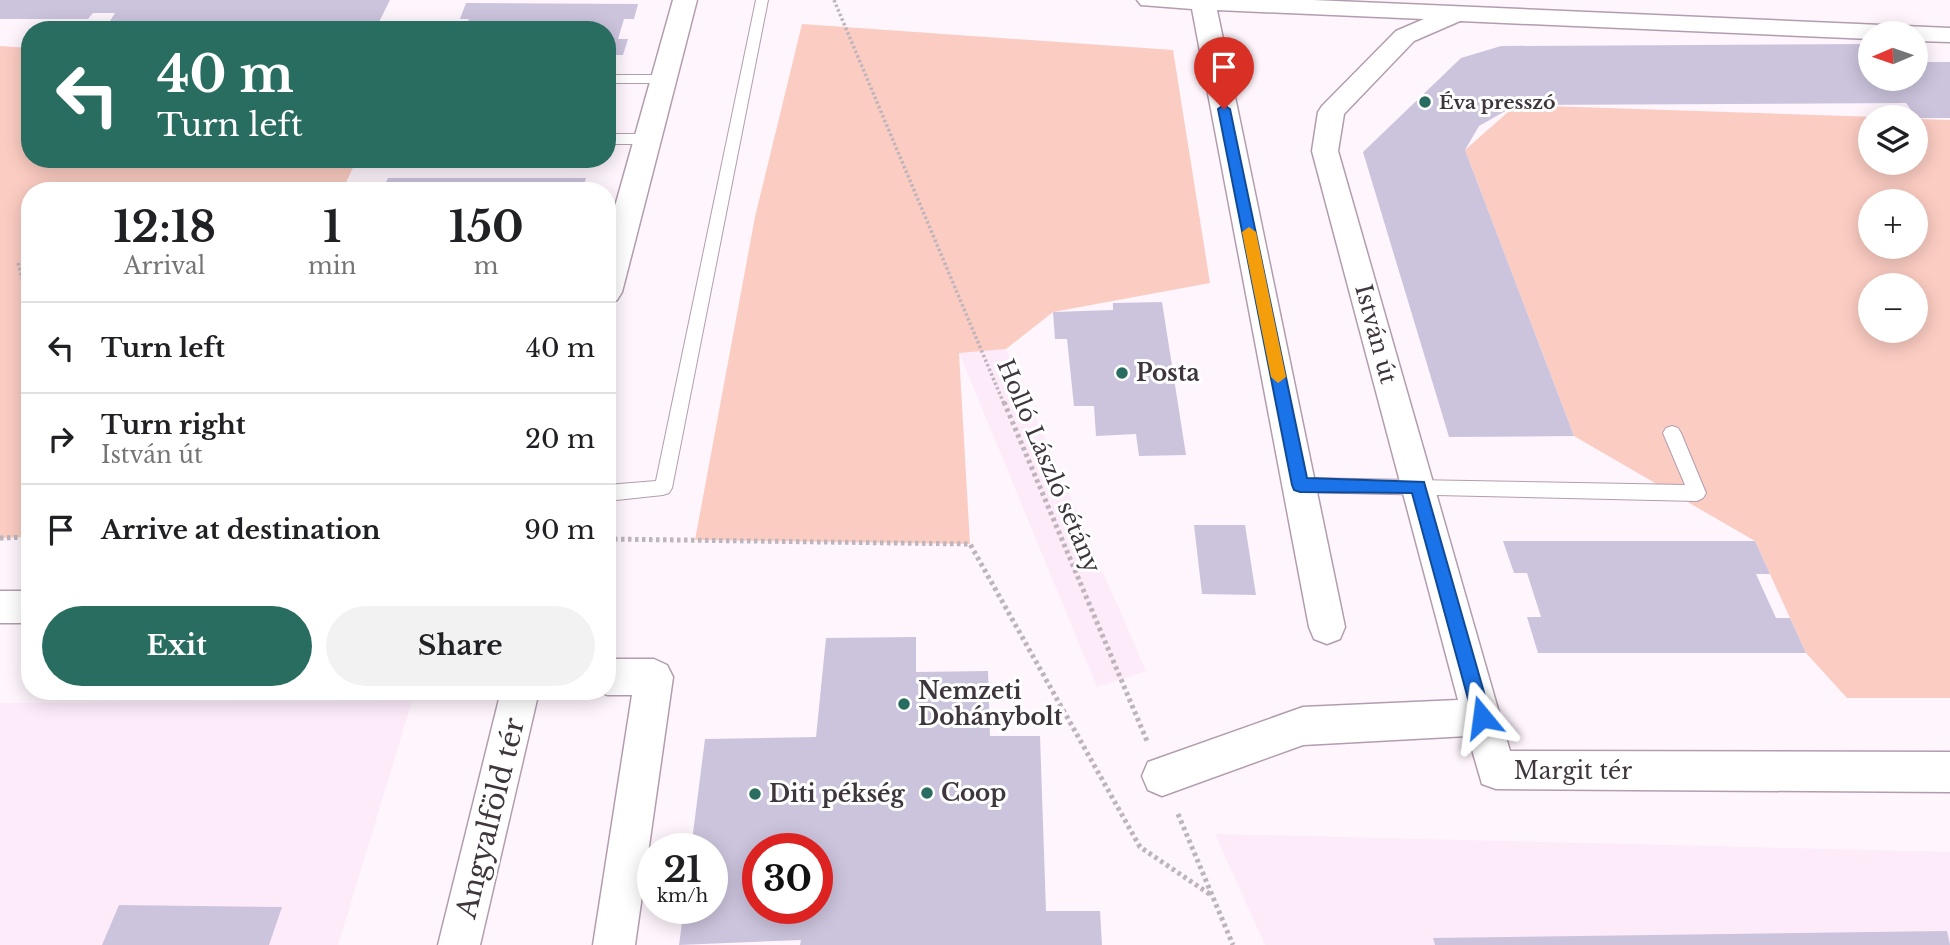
<!DOCTYPE html>
<html lang="en">
<head>
<meta charset="utf-8">
<style>
  body { margin:0; font-family:"Libre Baskerville",serif; background:#f2f2f2; color:#202124; height:100vh; display:flex; flex-direction:column; font-size:26px; white-space:nowrap }
  * { box-sizing:border-box; margin:0 }
  p { font-size:23px; color:#757577 }
  .icon { flex:none; width:38px; height:38px; fill:none; stroke:currentColor; stroke-width:2; stroke-linecap:round; stroke-linejoin:round }
  .map { position:relative; flex:1; overflow:hidden }
  .details { position:absolute; left:21px; top:182px; width:595px; height:518px; display:flex; flex-direction:column; background:#fff; border-radius:28px; box-shadow:0 4px 18px #0003 }
  .details>* { flex:none }
  .guide { position:absolute; left:21px; top:21px; width:595px; height:147px; border-radius:28px; box-shadow:0 4px 18px #0003; background:#286d60; color:#fff; overflow:hidden }
  .needle { width:46px; rotate:268deg }
  .fabs { position:absolute; left:1858px; top:21px; display:grid; gap:14px }
  .fabs a { display:grid; place-items:center; width:70px; height:70px; border-radius:50%; background:#fff; box-shadow:0 4px 18px #0003; font-size:35px }
  .speed { position:absolute; left:637px; top:833px; display:flex; gap:14px; font-size:35px; font-weight:700; text-align:center }
  .speed>* { display:grid; place-content:center; width:91px; height:91px; border-radius:50%; background:#fff; box-shadow:0 4px 18px #0003; line-height:1 }
  .speed small { font-size:18px; font-weight:400 }
  .speed .limit { border:10px solid #d22; background:#fff; color:#111 }
  .pin { position:absolute; display:grid; place-items:center; width:60px; height:60px; color:#fff; margin:-72px -30px; border-radius:50% 50% 50% 0; rotate:-45deg; box-shadow:0 0 7px #0007 }
  .pin .icon { rotate:45deg }
  .me { position:absolute; width:77px; margin:-38px; rotate:344deg; stroke-linejoin:round; filter:drop-shadow(0 0 5px #0008) }
  .turn { display:flex; align-items:center; gap:24px; height:147px; padding:0 21px; font-size:32px }
  .turn .icon { width:91px; height:91px; stroke-width:2.5 }
  .turn b { display:block; font-size:49px; line-height:60px }
  .eta { display:flex; justify-content:space-evenly; align-items:center; height:119px; text-align:center }
  .eta b { font-size:42px; font-weight:700; line-height:49px }
  .action { display:flex; gap:14px; margin-top:auto; padding:14px 21px }
  .action a { flex:1; height:80px; border-radius:42px; background:#286d60; color:#fff; font-size:28px; font-weight:700; line-height:80px; text-align:center }
  .action a+a { background:#f2f2f2; color:#202124 }
  ul { padding:0; list-style:none }
  li { display:flex; align-items:center; gap:21px; height:91px; padding:0 21px; border-top:2px solid #e0e0e0 }
  li div { flex:1 }
  li b { display:block; font-size:26px }
  li em { font-style:normal }
  .map>svg:first-child { display:block }
  .built { fill:#fdebfa }
  .green { fill:#fbccc2; fill-rule:evenodd }
  .building { fill:#ccc4dd; fill-rule:evenodd }
  .lines { fill:none; stroke-linecap:round; stroke-linejoin:round }
  .service-casing { stroke:#b29daf; stroke-width:2 }
  .minor-casing { stroke:#b29daf; stroke-width:3 }
  .path-far1 { stroke:#beb4bc; stroke-width:3.5; stroke-dasharray:2.5 2.5; stroke-linecap:butt }
  .path { stroke:#beb4bc; stroke-width:5; stroke-dasharray:3.5 3.5; stroke-linecap:butt }
  .service { fill:#fff; fill-rule:evenodd }
  .minor { fill:#fff; fill-rule:evenodd }
  .route { fill:#1a73e8; stroke:#114b97; stroke-width:2 }
  .slow { fill:#f59e0b }
  .poi-dot { fill:#286d60; stroke:#fff; stroke-width:2.5 }
  .labels { text-anchor:middle; stroke-width:6; stroke-linejoin:round; paint-order:stroke }
  .far-poi-label { font-size:19px; font-weight:bold; fill:#3f363d; stroke:#fff; text-anchor:start }
  .street-label { font-size:23px; fill:#3f363d; stroke:#fff }
  .poi-label { font-size:23px; font-weight:bold; fill:#3f363d; stroke:#fff; text-anchor:start }
  .near-street-label { font-size:28px; fill:#3f363d; stroke:#fff }
</style>
</head>
<body>
<div class="map">
<svg width="1950" height="945" viewBox="0 0 1950 945">
  <rect width="100%" height="100%" fill="#fff5fd"/>
  <g class="built">
    <path d="M974,273l32,76 140,322 -49,16 -167,-405z"/>
    <path d="M412,701l-74,244h-338v-242z"/>
    <path d="M1215,834l735,18v93h-685z"/>
  </g>
  <g class="green">
    <path d="M802,24l371,26 37,233 -157,29 -47,37 -47,4 11,191 -275,-4 60,-323z"/>
    <path d="M0,46l30,2v111h327l-15,32h-312v346l-30,1z"/>
    <path d="M1516,105l361,12h-6v46h45v-44l34,1v578h-103l-41,-45 -51,-112 -181,-105 -109,-286zM1871,201h45v46h-45zM1871,285h45v46h-45z"/>
  </g>
  <g class="building">
    <path d="M0,0h390l-11,22 -271,2 7,-11h-22l-5,6h-88z"/>
    <path d="M466,3l172,1 -4,15h-10l-6,20h10l-5,16h-16v-25h-143l5,-11h-9z"/>
    <path d="M1871,44v35h45v-17h34v56h-33l-11,-15 -390,2 -37,21 -14,24 109,286 -125,1 -86,-285 98,-94 40,-12z"/>
    <path d="M388,178h198l-4,13h-200z"/>
    <path d="M1162,302l24,153 -47,1 -3,-22 -40,2 -2,-30h-20l-7,-67h-12l-2,-27 60,-2v-7z"/>
    <path d="M1194,525h51l11,70 -54,-1z"/>
    <path d="M1503,541h252l15,33h-14l20,44h14l16,35h-268l-11,-36h14l-14,-44h-13z"/>
    <path d="M916,637v35l72,-1 2,65h50l6,175h54l2,34h-302l1,-5 -122,5 5,-37h28v-59h-21l14,-110 111,-2 10,-99zM758,849h59v59h-59z"/>
    <path d="M119,905l163,2 -13,38h-167z"/>
    <path d="M1947,931l3,14h-515l-2,-7z"/>
  </g>
  <g class="lines">
    <g class="service-casing">
      <g id="service">
        <path d="M756,0h12l-96,488 -3,5 -6,2 -56,6v-16l49,-4z"/>
        <path d="M607,75h56l7,4 -7,4h-56z"/>
        <path d="M607,134h39l7,5 -7,5h-39z"/>
        <path d="M1672,426l6,2 3,5 25,60 -3,5 -6,3 -397,-9 -6,-2 -3,-5 3,-5 6,-2 385,7 -22,-52 3,-5z"/>
      </g>
    </g>
    <g class="minor-casing">
      <g id="minor">
        <path d="M673,0h24l-75,292 -5,8 -10,3v-68z"/>
        <path d="M1137,0h176l637,28v14l-34,-1v-8h-45v6l-411,-18 -46,20 -70,73 -6,37 172,600 440,1v40l-454,-3 -14,-5 -14,-48 -165,9 -141,51 -14,-6 -6,-14 6,-14 155,-55 155,-7 -146,-549 6,-39 4,-6 74,-75 28,-12 -207,-9 128,617 -5,12 -13,5 -13,-5 -5,-12 -117,-618 -51,-4z"/>
        <rect x="0" y="591" width="30" height="32"/>
        <path d="M607,659h47l13,6 6,12 -38,268h-42l39,-250h-25l-9,-4h9z"/>
        <path d="M501,691h38l-59,254h-42z"/>
      </g>
    </g>
    <g class="path-far1">
      <path d="M834,0l170,404"/>
      <path d="M18,263l12,44"/>
    </g>
    <g class="path">
      <path d="M1004,402l143,339"/>
      <path d="M0,538l30,-1"/>
      <path d="M607,539l363,5 170,303 71,48"/>
      <path d="M1178,814l55,131"/>
    </g>
    <use href="#service" class="service"/>
    <use href="#minor" class="minor"/>
  </g>
  <path class="route" d="M1224,105l6,4 77,369 117,4 67,235 -3,7 -6,2 -7,-2 -2,-7 -61,-224 -112,-1 -6,-2 -2,-5 -74,-376z"/>
  <path class="slow" d="M1249,227l7,5 30,145 -8,6 -7,-6 -29,-145z"/>
  <g class="poi-dot">
    <circle cx="1425" cy="102" r="7"/>
    <circle cx="1122" cy="373" r="7"/>
    <circle cx="904" cy="704" r="7"/>
    <circle cx="927" cy="793" r="7"/>
    <circle cx="755" cy="794" r="7"/>
  </g>
  <g class="labels">
    <g class="far-poi-label">
      <text x="1439" y="109">Éva presszó</text>
    </g>
    <g class="street-label">
      <text transform="translate(1376 334) rotate(75)" y="8">István út</text>
      <text transform="translate(1049 466) rotate(67)" y="8">Holló László sétány</text>
      <text x="1573" y="779">Margit tér</text>
    </g>
    <g class="poi-label">
      <text x="1136" y="381">Posta</text>
      <text x="918" y="699">Nemzeti<tspan x="918" dy="26">Dohánybolt</tspan></text>
      <text x="941" y="801">Coop</text>
      <text x="769" y="802">Diti pékség</text>
    </g>
    <g class="near-street-label">
      <text transform="translate(490 818) rotate(-76)" y="10">Angyalföld tér</text>
    </g>
  </g>
</svg>
<div class="fabs">
<a><svg class="needle" viewBox="-14 -14 28 28"><path d="M0-13l5 13h-10z" fill="#e53935"/><path d="M0 13l5-13h-10z" fill="#757577"/></svg></a>
<a><svg class="icon" aria-label="layers" viewBox="0 0 24 24"><path d="M12 4l9 5-9 5-9-5zM3 14l9 5 9-5"/></svg></a>
<a>+</a>
<a>−</a>
</div>
<div class="speed"><div>21<small>km/h</small></div><div class="limit">30</div></div>
<div class="pin" style="left:1224px;top:109px;background:#d93025"><svg class="icon" aria-label="arrive" viewBox="0 0 24 24"><path d="M6 21V4h12l-3 4 3 4H6"/></svg></div>
<svg class="me" style="left:1482px;top:717px" viewBox="-20 -20 40 40"><path d="M0-17L14 15 0 8-14 15z" fill="#1a73e8" stroke="#fff" stroke-width="4"/></svg>
<div class="guide">
<div class="turn"><svg class="icon" aria-label="left" viewBox="0 0 24 24"><path d="M17 20v-9H6M10 6l-5 5 5 5"/></svg><div><b>40 m</b>Turn left</div></div>
</div>
<section class="details">
<div class="eta">
<div><b>12:18</b><p>Arrival</p></div>
<div><b>1</b><p>min</p></div>
<div><b>150</b><p>m</p></div>
</div>
<ul>
<li><svg class="icon" aria-label="left" viewBox="0 0 24 24"><path d="M17 20v-9H6M10 6l-5 5 5 5"/></svg><div><b>Turn left</b></div><em>40 m</em></li>
<li><svg class="icon" aria-label="right" viewBox="0 0 24 24"><path d="M7 20v-9h11M14 6l5 5-5 5"/></svg><div><b>Turn right</b><p>István út</p></div><em>20 m</em></li>
<li><svg class="icon" aria-label="arrive" viewBox="0 0 24 24"><path d="M6 21V4h12l-3 4 3 4H6"/></svg><div><b>Arrive at destination</b></div><em>90 m</em></li>
</ul>
<div class="action"><a>Exit</a><a>Share</a></div>
</section>
</div>
</body>
</html>
